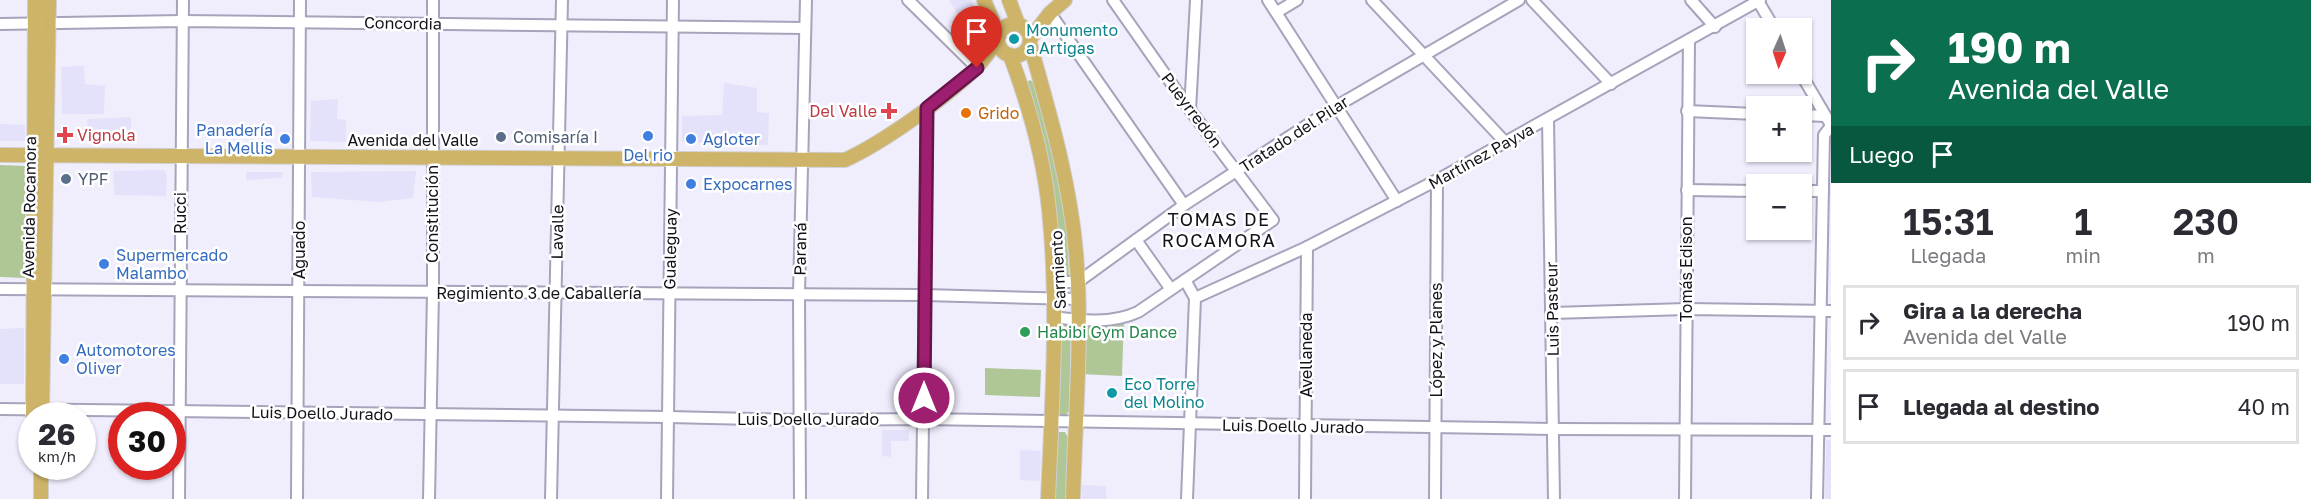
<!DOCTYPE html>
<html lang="es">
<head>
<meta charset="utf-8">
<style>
  body { margin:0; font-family:"Golos Text",sans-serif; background:#f2f2f3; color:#2b2b33; height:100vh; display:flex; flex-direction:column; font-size:22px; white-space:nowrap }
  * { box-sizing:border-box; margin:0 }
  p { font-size:20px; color:#7c7c81 }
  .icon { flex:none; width:33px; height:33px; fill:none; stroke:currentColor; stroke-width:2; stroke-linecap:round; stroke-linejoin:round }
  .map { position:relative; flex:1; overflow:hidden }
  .sheet { display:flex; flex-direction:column; background:#fff; width:480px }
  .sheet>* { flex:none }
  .hud { background:#0b6e4f; color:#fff; overflow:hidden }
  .needle { width:39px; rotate:183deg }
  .tools { position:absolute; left:1746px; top:18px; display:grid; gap:12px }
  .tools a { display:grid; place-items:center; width:66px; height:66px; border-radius:0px; background:#fff; box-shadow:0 2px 4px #0004; font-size:30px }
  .speed { position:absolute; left:18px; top:402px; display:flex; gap:12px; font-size:30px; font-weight:700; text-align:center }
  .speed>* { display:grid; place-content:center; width:78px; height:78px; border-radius:50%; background:#fff; box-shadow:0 2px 4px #0004; line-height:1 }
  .speed small { font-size:15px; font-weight:400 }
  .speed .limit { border:9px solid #d22; background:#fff; color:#111 }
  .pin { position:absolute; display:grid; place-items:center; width:51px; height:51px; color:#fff; margin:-62px -26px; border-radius:50% 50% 50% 0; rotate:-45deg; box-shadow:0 0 6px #0007 }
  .pin .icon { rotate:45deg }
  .me { position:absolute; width:66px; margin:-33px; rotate:0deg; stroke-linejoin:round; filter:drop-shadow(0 0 4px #0008) }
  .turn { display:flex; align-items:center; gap:21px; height:126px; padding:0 18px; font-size:27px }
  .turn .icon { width:78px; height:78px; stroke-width:2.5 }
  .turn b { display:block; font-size:42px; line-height:51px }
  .then { display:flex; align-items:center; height:57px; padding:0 18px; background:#0003; gap:12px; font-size:22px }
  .eta { display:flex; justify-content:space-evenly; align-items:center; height:102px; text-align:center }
  .eta b { font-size:36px; font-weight:600; line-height:42px }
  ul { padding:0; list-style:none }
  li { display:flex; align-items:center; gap:18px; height:75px; margin:0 12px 9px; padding:0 6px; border:3px solid #e1e1e2; border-radius:0px }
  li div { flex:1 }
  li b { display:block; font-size:22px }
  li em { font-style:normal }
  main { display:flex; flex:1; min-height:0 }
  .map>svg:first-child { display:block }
  .built { fill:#e4e1fb }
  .green { fill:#afc796 }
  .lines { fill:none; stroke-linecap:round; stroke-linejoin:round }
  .minor-casing { stroke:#a6a3bb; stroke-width:14 }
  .major-casing { stroke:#d0cfd1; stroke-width:16 }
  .minor { stroke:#fff; stroke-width:10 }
  .major { stroke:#cdb468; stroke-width:14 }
  .route-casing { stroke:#671449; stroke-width:15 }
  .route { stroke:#9e1e70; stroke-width:10 }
  .culture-dot { fill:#0f9aa8; stroke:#fff; stroke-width:2 }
  .health-dot { fill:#e0444e; stroke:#fff; stroke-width:2 }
  .food-dot { fill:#e8710a; stroke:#fff; stroke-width:2 }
  .shop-dot { fill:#3f7fe0; stroke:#fff; stroke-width:2 }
  .service-dot { fill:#5c6f8a; stroke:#fff; stroke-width:2 }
  .leisure-dot { fill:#2e9e5b; stroke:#fff; stroke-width:2 }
  .labels { text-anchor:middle; stroke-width:5; stroke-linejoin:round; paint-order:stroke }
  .street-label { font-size:16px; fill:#13111a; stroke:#fff }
  .culture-label { font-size:16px; fill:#0d838f; stroke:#fff; text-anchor:start }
  .health-label { font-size:16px; fill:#be3a42; stroke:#fff; text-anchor:end }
  .food-label { font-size:16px; fill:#c56008; stroke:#fff; text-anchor:start }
  .shop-label { font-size:16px; fill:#366cbe; stroke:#fff; text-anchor:start }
  .service-label { font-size:16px; fill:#4e5e75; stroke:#fff; text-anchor:start }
  .leisure-label { font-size:16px; fill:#27864d; stroke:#fff; text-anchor:start }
  .neighbourhood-label { font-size:18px; letter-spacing:1.5px; fill:#13111a; stroke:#fff }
</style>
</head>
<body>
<main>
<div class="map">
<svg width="1831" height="499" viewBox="0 0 1831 499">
  <rect width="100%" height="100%" fill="#f0eefd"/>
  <g class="built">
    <path d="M949,0h22l15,32 -12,9z"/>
    <path d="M84,66l1,18 20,2 -1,28h-42l-1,-47z"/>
    <path d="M724,83l33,5v24l12,1 -1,32 -86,-3v-26l40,-1z"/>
    <path d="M338,99l-1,20 9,1v22l-36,-1 1,-40z"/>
    <path d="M131,117v23h-43l-1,-21z"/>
    <path d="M0,124l25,1v16h-25z"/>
    <path d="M164,170l3,5 -1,21 -52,-1 -1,-24z"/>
    <path d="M416,171l-3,27 -34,4 -67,-5 -1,-25z"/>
    <path d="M246,172h37l-1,6 -36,2z"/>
    <path d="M24,328v56h-24v-55z"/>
    <path d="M882,430h27v11h-18v16l-9,-1z"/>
    <path d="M1826,440h5v59h-6z"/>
    <path d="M1020,450l21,1 -1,30 -20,-1z"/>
    <path d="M1082,485l24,1v13h-24z"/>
  </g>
  <g class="green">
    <path d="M1030,80l6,4 30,123 3,71 -9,-1 -35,-194z"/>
    <path d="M0,165l26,1 -1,112 -25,-1z"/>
    <path d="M1124,316l-2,60 -42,-2v-48z"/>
    <path d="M1062,322l7,2 2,5 -2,82 -4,5 -7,-2 2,-91z"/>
    <path d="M985,368l56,2 -1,27 -55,-2z"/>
    <path d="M1057,432h8l3,6 -1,61h-13z"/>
  </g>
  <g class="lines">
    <g class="minor-casing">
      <g id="minor">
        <path d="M908,0l69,68"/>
        <path d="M1268,0l129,201"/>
        <path d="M1372,0l134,143"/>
        <path d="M1532,0l79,84"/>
        <path d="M1691,0l24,27"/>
        <path d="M1758,1l16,27"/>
        <path d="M1277,12l20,-12"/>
        <path d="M1050,13l134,192"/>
        <path d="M0,24l182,-3 623,7"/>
        <path d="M1801,74l30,51"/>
        <path d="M1190,110l6,-110"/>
        <path d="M1687,111l69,3"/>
        <path d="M1802,115l23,1"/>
        <path d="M1548,119l6,380"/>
        <path d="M1687,190l69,1"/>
        <path d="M1802,191h21"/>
        <path d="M1136,240l34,48"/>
        <path d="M1185,280l10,18 -8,201"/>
        <path d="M1053,282h25l106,-77 151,-98 184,-107"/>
        <path d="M0,289l924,6 153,4"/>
        <path d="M1195,298l112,-51 130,-67 323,-180"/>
        <path d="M1552,313l134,-4 145,2"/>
        <path d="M1054,317c27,4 58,7 84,-5l135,-92 -83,-110 -77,-110"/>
        <path d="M0,409l668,8 132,3 123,-1 630,10 278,1"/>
        <path d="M179,499l4,-499"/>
        <path d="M297,499l3,-499"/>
        <path d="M429,499l4,-207v-292"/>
        <path d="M551,499l11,-499"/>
        <path d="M667,499l6,-499"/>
        <path d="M800,499l-1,-205 7,-294"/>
        <path d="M922,499l5,-391"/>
        <path d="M1305,499l2,-252"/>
        <path d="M1435,499l2,-319"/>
        <path d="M1685,499l4,-459"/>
        <path d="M1817,499l7,-364 7,-9"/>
      </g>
    </g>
    <g class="major-casing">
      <g id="major">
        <path d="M984,0l15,36"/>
        <path d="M1009,0l9,24"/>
        <circle cx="1014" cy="40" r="16"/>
        <path d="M1030,39l20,-26 15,-13"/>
        <path d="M1030,44c19,68 40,137 46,209 7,79 -1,166 -3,246"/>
        <path d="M1010,55c18,48 34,104 39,155 10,96 3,193 -1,289"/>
        <path d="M0,155l845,5c39,-18 99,-61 130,-91 9,-9 16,-20 23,-30"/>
        <path d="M33,416l2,-416"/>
        <path d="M42,416l7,-416"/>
        <path d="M41,499v-33"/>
      </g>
    </g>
    <use href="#minor" class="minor"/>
    <use href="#major" class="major"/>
  </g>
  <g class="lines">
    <g class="route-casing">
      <path id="route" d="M924,398l3,-290 50,-40"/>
    </g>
    <use href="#route" class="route"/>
  </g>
  <g class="culture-dot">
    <circle cx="1014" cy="39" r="6"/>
    <circle cx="1112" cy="393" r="6"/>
  </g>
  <g class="health-dot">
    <path d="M886 102h6v6h6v6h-6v6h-6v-6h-6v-6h6z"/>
    <path d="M62 126h6v6h6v6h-6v6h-6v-6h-6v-6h6z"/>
  </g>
  <circle class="food-dot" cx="966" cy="113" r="6"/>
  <g class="shop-dot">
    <circle cx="648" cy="136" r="6"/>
    <circle cx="285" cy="139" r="6"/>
    <circle cx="691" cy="139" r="6"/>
    <circle cx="691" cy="184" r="6"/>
    <circle cx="104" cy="264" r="6"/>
    <circle cx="64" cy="359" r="6"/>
  </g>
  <g class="service-dot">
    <circle cx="501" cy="137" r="6"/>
    <circle cx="66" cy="179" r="6"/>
  </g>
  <circle class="leisure-dot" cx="1025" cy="332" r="6"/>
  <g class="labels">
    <g class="street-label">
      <text transform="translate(403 23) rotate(1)" y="6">Concordia</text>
      <text transform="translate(1192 110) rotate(53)" y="6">Pueyrredón</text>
      <text transform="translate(1294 134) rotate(-33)" y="6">Tratado del Pilar</text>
      <text x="413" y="146">Avenida del Valle</text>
      <text transform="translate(1481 156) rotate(-29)" y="6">Martínez Payva</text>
      <text transform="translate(29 207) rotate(-89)" y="6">Avenida Rocamora</text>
      <text transform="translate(180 213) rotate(-90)" y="6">Rucci</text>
      <text transform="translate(432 214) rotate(-90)" y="6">Constitución</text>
      <text transform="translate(557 232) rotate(-89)" y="6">Lavalle</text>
      <text transform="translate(670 249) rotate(-89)" y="6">Gualeguay</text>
      <text transform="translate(800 249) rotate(-89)" y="6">Paraná</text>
      <text transform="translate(299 250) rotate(-90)" y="6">Aguado</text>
      <text transform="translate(1686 269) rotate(-90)" y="6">Tomás Edison</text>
      <text transform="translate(1058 270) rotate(-93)" y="6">Sarmiento</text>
      <text x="539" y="299">Regimiento 3 de Caballería</text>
      <text transform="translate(1552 309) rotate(-91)" y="6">Luis Pasteur</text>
      <text transform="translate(1436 340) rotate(-90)" y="6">López y Planes</text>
      <text transform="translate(1306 355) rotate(-90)" y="6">Avellaneda</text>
      <text transform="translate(322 413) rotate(1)" y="6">Luis Doello Jurado</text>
      <text x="808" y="425">Luis Doello Jurado</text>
      <text transform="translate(1293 426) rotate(1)" y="6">Luis Doello Jurado</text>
    </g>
    <g class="culture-label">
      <text x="1026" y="36">Monumento<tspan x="1026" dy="18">a Artigas</tspan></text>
      <text x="1124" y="390">Eco Torre<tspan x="1124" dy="18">del Molino</tspan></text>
    </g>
    <g class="health-label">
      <text x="877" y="117">Del Valle</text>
      <text x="77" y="141" text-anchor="start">Vignola</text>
    </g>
    <g class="food-label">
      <text x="978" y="119">Grido</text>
    </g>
    <g class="shop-label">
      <text x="273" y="136" text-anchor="end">Panadería<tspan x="273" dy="18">La Mellis</tspan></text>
      <text x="703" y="145">Agloter</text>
      <text x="648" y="161" text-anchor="middle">Del rio</text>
      <text x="703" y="190">Expocarnes</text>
      <text x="116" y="261">Supermercado<tspan x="116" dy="18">Malambo</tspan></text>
      <text x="76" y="356">Automotores<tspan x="76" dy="18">Oliver</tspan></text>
    </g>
    <g class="service-label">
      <text x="513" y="143">Comisaría I</text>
      <text x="78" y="185">YPF</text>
    </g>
    <g class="leisure-label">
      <text x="1037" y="338">Habibi Gym Dance</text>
    </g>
    <g class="neighbourhood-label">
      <text x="1219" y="226">TOMAS DE<tspan x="1219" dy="21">ROCAMORA</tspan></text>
    </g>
  </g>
</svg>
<div class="tools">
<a><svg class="needle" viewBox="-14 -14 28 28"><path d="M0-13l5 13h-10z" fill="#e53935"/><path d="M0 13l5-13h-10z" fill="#7c7c81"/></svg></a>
<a>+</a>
<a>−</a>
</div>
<div class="speed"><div>26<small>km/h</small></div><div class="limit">30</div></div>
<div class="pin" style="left:977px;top:68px;background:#d93025"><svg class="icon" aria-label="arrive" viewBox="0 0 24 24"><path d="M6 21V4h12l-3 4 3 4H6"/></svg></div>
<svg class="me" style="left:924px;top:398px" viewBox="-20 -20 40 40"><circle r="17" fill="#9e1e70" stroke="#fff" stroke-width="3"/><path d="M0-11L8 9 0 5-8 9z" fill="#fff"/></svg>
</div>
<section class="sheet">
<div class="hud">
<div class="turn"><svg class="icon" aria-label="right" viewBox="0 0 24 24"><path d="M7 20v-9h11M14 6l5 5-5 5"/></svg><div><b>190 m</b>Avenida del Valle</div></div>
<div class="then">Luego<svg class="icon" aria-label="arrive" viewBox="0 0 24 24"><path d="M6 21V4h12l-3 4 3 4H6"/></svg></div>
</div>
<div class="eta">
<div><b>15:31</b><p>Llegada</p></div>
<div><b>1</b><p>min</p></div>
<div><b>230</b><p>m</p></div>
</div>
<ul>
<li><svg class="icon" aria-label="right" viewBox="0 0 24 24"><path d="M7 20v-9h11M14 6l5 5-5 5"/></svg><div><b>Gira a la derecha</b><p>Avenida del Valle</p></div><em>190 m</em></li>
<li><svg class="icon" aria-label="arrive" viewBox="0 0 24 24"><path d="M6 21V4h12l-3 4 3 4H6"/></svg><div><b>Llegada al destino</b></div><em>40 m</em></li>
</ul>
</section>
</main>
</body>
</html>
